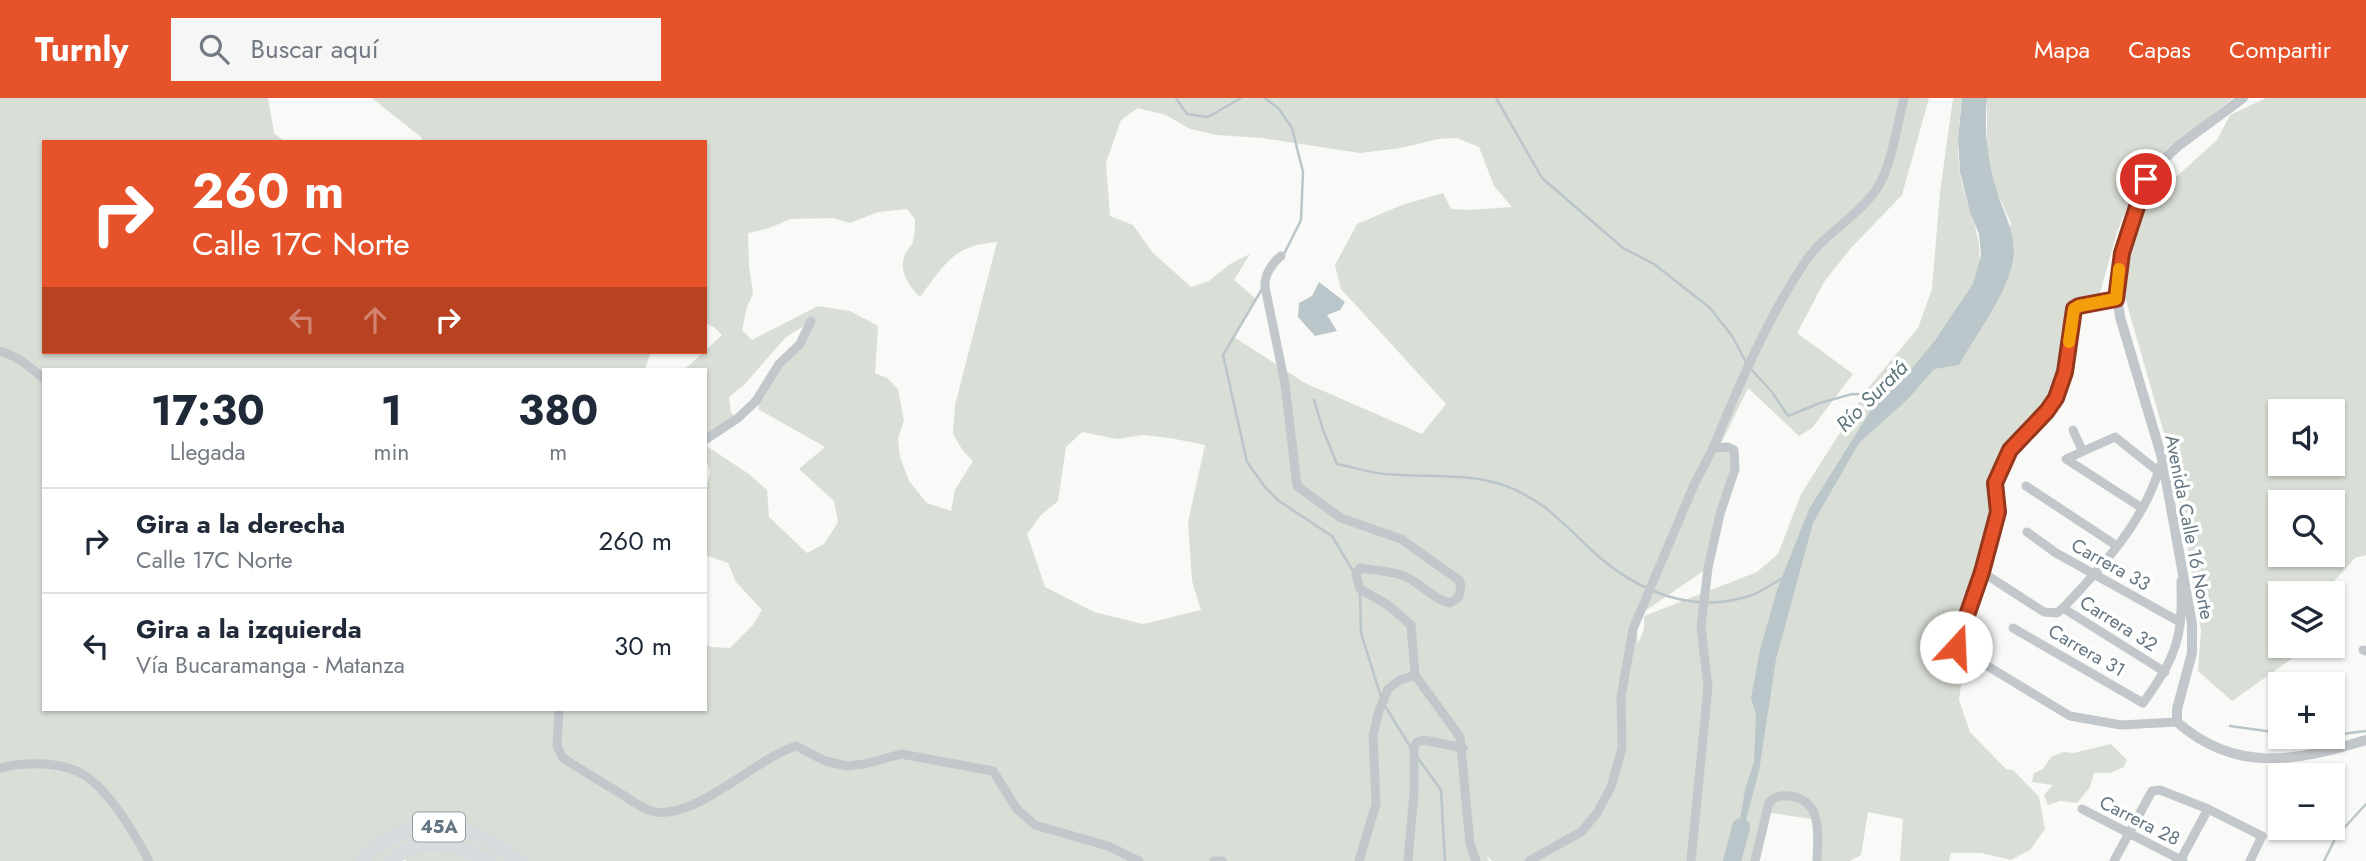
<!DOCTYPE html>
<html lang="es">
<head>
<meta charset="utf-8">
<style>
  body { margin:0; font-family:Jost,sans-serif; background:#f6f6f7; color:#1f2937; height:100vh; display:flex; flex-direction:column; font-size:26px; white-space:nowrap }
  * { box-sizing:border-box; margin:0 }
  p { font-size:23px; color:#747a83 }
  .icon { flex:none; width:38px; height:38px; fill:none; stroke:currentColor; stroke-width:2; stroke-linecap:round; stroke-linejoin:round }
  .map { position:relative; flex:1; overflow:hidden }
  .drawer { position:absolute; left:42px; top:270px; width:665px; height:343px; display:flex; flex-direction:column; background:#fff; border-radius:0px; box-shadow:0 2px 5px #0004 }
  .drawer>* { flex:none }
  .hud { position:absolute; left:42px; top:42px; width:665px; height:214px; border-radius:0px; box-shadow:0 2px 5px #0004; background:#e6532a; color:#fff; overflow:hidden }
  .buttons { position:absolute; left:2268px; top:301px; display:grid; gap:14px }
  .buttons a { display:grid; place-items:center; width:77px; height:77px; border-radius:0px; background:#fff; box-shadow:0 2px 5px #0004; font-size:35px }
  .pin { position:absolute; display:grid; place-items:center; width:60px; height:60px; color:#fff; margin:-30px; border:4px solid #fff; border-radius:50%; box-shadow:0 2px 7px #0007 }
  .me { position:absolute; width:77px; margin:-38px; rotate:20deg; stroke-linejoin:round; filter:drop-shadow(0 0 5px #0008) }
  .turn { display:flex; align-items:center; gap:24px; height:147px; padding:0 35px; font-size:32px }
  .turn .icon { width:91px; height:91px; stroke-width:2.5 }
  .turn b { display:block; font-size:49px; line-height:60px }
  .lanes { display:flex; align-items:center; height:66px; padding:0 35px; background:#0003; justify-content:center; gap:35px; direction:ltr }
  .lanes .off { opacity:.35 }
  .eta { display:flex; justify-content:space-evenly; align-items:center; height:119px; text-align:center }
  .eta b { font-size:42px; font-weight:700; line-height:49px }
  ul { padding:0; list-style:none }
  li { display:flex; align-items:center; gap:21px; height:105px; padding:0 35px; border-top:2px solid #e0e1e3 }
  li div { flex:1 }
  li b { display:block; font-size:26px }
  li em { font-style:normal }
  header { display:flex; align-items:center; gap:42px; box-sizing:border-box; height:98px; padding:0 35px; background:#e6532a; color:#fff }
  header strong { font-size:33px }
  nav { display:flex; gap:38px; margin-inline-start:auto; font-size:24px }
  .search { width:490px; height:63px; background:#f6f6f7; display:flex; align-items:center; gap:18px; box-sizing:border-box; padding:0 24px; border-radius:0px; color:#747a83; font-size:26px }
  .map>svg:first-child { display:block }
  .green { fill:#d9ded6; fill-rule:evenodd }
  .water { fill:#bac6ca }
  .lines { fill:none; stroke-linecap:round; stroke-linejoin:round }
  .stream { stroke:#bac6ca; stroke-width:2.5 }
  .river { stroke:#bac6ca; stroke-width:18 }
  .minor { stroke:#c2c7cb; stroke-width:9 }
  .tertiary { stroke:#c2c7cb; stroke-width:10 }
  .trunk { stroke:#d6dbde; stroke-width:14 }
  .route-casing { stroke:#96361b; stroke-width:18 }
  .route { stroke:#e6532a; stroke-width:12 }
  .slow { stroke:#f59e0b; stroke-width:12 }
  .labels { text-anchor:middle; stroke-width:7; stroke-linejoin:round; paint-order:stroke }
  .shield { fill:#fff; stroke:#929ea8; stroke-width:2 }
  .shield-label { font-size:18px; font-weight:bold; fill:#647582 }
  .street-label { font-size:19px; fill:#647582; stroke:#fff }
  .water-label { font-size:21px; font-style:italic; fill:#5e757c; stroke:#fff }
</style>
</head>
<body>
<header>
<strong>Turnly</strong>
<div class="search"><svg class="icon" aria-label="search" viewBox="0 0 24 24"><circle cx="10" cy="10" r="6"/><path d="M15 15l6 6"/></svg>Buscar aquí</div>
<nav><a>Mapa</a><a>Capas</a><a>Compartir</a></nav>
</header>
<div class="map">
<svg width="2366" height="763" viewBox="0 0 2366 763">
  <rect width="100%" height="100%" fill="#f9f9f7"/>
  <g class="green">
    <path d="M0,0h268l6,35 11,9h-241v210h607l-6,17h-601v340h661v-66l5,4 20,1 23,-23 9,-15 -26,-28 -8,-19 -23,-8v-61l5,-22 -5,-17v-10l44,29 18,16 2,27 38,36 17,-9 14,-22 -4,-21 -35,-32 26,-22 -67,-38 6,-22 37,-42 9,-23 -25,16 -41,47 -15,12 2,16 7,5 -33,20v-69h-20l37,-34 -7,-7 -10,-5v-181h-284l1,-4 -50,-40h1557l-27,97 -51,53 -27,34 -27,51 56,41 -41,54 -13,8 -51,-48 -28,58 14,2v20l-26,100 -66,45 -5,16 1,15 6,-15v-13l113,-44 21,-18 23,-60 68,-107 49,-59 14,-39 8,-96 13,-95h9c-3,25 -6,51 -2,76 7,38 30,70 14,109 -8,19 -28,41 -40,58l51,-22 26,-96 -15,-33 -9,-37v-55h246l-36,29 -26,18 -29,26 -25,61 -17,61 -21,13 -23,92 -57,66v48l-43,135 7,23 -4,30 11,32 36,37 7,1 26,27 6,32 -15,21 -19,10 -30,-7h-30l-2,8h-49l3,-42 -35,-7 -7,43 -11,6h-33v-41l-52,-8 -10,49h-263l-6,-6 3,6h-1083l-6,-8 -8,8h-392zM1138,10l28,7 24,14 27,6 45,3 98,15 41,-5 37,-9 19,-1 22,9 15,39 18,21 -44,3 -17,-1 -8,-16 -41,12 -45,19 -22,41 6,24 105,115 -24,30 -117,-51 -71,-46 22,-38 -22,-19 16,-26 -20,10 -21,17 -18,6 -38,-34 -20,-28 -23,-9 -4,-53 15,-43zM907,111l8,10c0,7 0,16 -2,23 -2,5 -8,9 -9,15 -5,15 6,31 16,40 25,-33 33,-52 77,-55l-42,163 -2,29 10,17 10,10 -18,29 -4,21 -24,-8 -18,-22 -9,-24 -2,-19 6,-17 -6,-32 -11,-11 -12,-5 3,-47 -28,-15 -32,-5 -66,34 -10,-10 5,-23 6,-13 -4,-28 -1,-33 21,-5 22,-9 42,-1 17,5 28,-11zM1082,334l35,7 25,-4 28,3 35,7 -17,77 4,59 9,29 -58,14 -49,-12 -49,-25 -18,-53 14,-19 17,-14 8,-54z"/>
    <path d="M2266,0h100v457l-11,3 -32,35h-43v53h18l-5,12 -61,43 -34,-30 3,-40 -18,-113 -15,-71 -46,-160 7,-34 26,-77 11,10 51,-46 13,-25zM2280,313h53v53h-53zM2280,404h53v53h-53z"/>
    <path d="M2111,646l16,16 -3,7 -14,6h-16l-4,14 -13,16 -17,-2 -12,4 -4,-10 9,-10 -21,-3 2,-9 9,-4 9,-13 12,-4 9,1z"/>
  </g>
  <g class="water">
    <path d="M1962,0h25c-3,30 0,61 9,90 7,25 21,45 17,72 -6,34 -37,75 -54,105l-25,4 -26,30 -49,44 -46,80 -37,136 -17,112 -16,60 -2,30h-8l12,-71 9,-28 2,-48 -5,-16 9,-48 17,-60 32,-81 62,-99 32,-31 30,-36 40,-59 8,-29 -2,-21 -9,-22 -10,-40 -2,-33z"/>
    <path d="M1319,184l26,20 -5,8 -13,5 10,16 -22,5 -17,-19 1,-14 13,-7z"/>
  </g>
  <g class="lines">
    <g class="stream">
      <path d="M1176,0l11,16 21,3 33,-19"/>
      <path d="M1265,0l14,11 13,19 11,44 -2,48 -17,34"/>
      <path d="M1496,0l46,80 81,70 31,16 56,44 22,28 14,26"/>
      <path d="M1262,191l-39,66 24,107 18,25 14,14 53,35 22,37"/>
      <path d="M1750,270l22,24 16,24 32,-13 32,-9 36,1"/>
      <path d="M1314,302l9,30 14,34c15,3 31,8 47,10 40,4 83,-2 122,12 33,12 53,33 77,56 44,44 101,73 163,55 13,-3 26,-13 38,-20"/>
      <path d="M1360,493l1,42 20,64"/>
      <path d="M1385,608l26,42"/>
      <path d="M2230,628l50,7"/>
      <path d="M2333,637l33,-4"/>
      <path d="M1417,659l24,33 4,71"/>
      <path d="M2324,763l12,-24 30,-33"/>
    </g>
    <path class="river" d="M1732,763l9,-34"/>
    <g class="minor">
      <path d="M1281,158c-9,7 -17,19 -16,31l20,97 12,102 44,32 60,21 58,41 2,5 -2,12 -9,6c-17,-4 -28,-19 -44,-26 -14,-7 -31,-6 -46,-9l-4,7 4,14 28,16 23,20 4,50"/>
      <path d="M2116,201l-42,9 -9,64 -9,26 -9,13 -37,39 -15,33 4,29 -17,60 -26,75 114,69 51,9 56,-3"/>
      <path d="M0,253c18,5 30,16 44,28"/>
      <path d="M2073,332l9,20"/>
      <path d="M705,342l33,-22 18,-17 23,-37 21,-20 11,-23"/>
      <path d="M1713,350c26,-63 54,-129 92,-186 19,-28 52,-45 71,-72 16,-24 21,-65 28,-92"/>
      <path d="M2026,388l91,60"/>
      <path d="M2142,410l-76,-49 49,-22 44,35"/>
      <path d="M2027,434l29,21 124,69"/>
      <path d="M1982,474l62,40 13,1 6,-5 102,64"/>
      <path d="M2063,510c38,-40 82,-87 97,-142"/>
      <path d="M2013,530l130,75c18,-25 33,-47 37,-78 2,-15 1,-30 1,-44"/>
      <path d="M2363,552l3,1"/>
      <path d="M559,611l-2,37 6,12c20,13 40,25 60,37 9,6 17,12 28,16 42,12 103,-52 145,-65l29,15 22,5 18,-2 36,-10 92,17 24,38 18,16 73,21 31,15"/>
      <path d="M0,670c25,-6 61,-7 84,7 25,15 52,61 65,86"/>
      <path d="M2082,711l101,52"/>
      <path d="M1214,763h8"/>
      <path d="M1359,763l17,-57 -3,-68 5,-22 10,-25 12,-9 15,-5 45,62 10,107 6,17"/>
      <path d="M1408,763l6,-69v-45l3,-5 7,-2 39,8"/>
      <path d="M1529,763l52,-29 16,-19 14,-26 11,-39 -1,-51 12,-68 61,-144 19,-37 15,-1 6,3 1,19 -15,45 -12,54 -7,59 7,60 -17,174"/>
      <path d="M1755,763l14,-59c7,-6 12,-7 21,-6 33,4 28,40 27,65"/>
      <path d="M2114,763l38,-70 8,-1 48,19 54,27 -12,25"/>
      <path d="M2180,763l28,-52"/>
    </g>
    <path class="tertiary" d="M2243,0l-65,48 -26,24 -6,9 -14,39 -16,69 4,30 42,141 30,166v29l-15,56v13c59,52 120,39 189,18"/>
    <g class="trunk">
      <path d="M361,763c31,-34 75,-45 118,-25 14,7 28,17 42,25"/>
      <path d="M390,763c33,-26 65,-18 99,0"/>
    </g>
  </g>
  <g class="lines">
    <g class="route-casing">
      <path id="route" d="M1956,549l26,-75 16,-60 -3,-29 15,-33 37,-39 9,-13 9,-26 9,-63 5,-3 37,-7 6,-46 24,-74"/>
    </g>
    <use href="#route" class="route"/>
    <path class="slow" d="M2069,244l5,-33 5,-3 37,-7 3,-30"/>
  </g>
  <g class="labels">
    <rect class="shield" x="413" y="714.5" width="52" height="29" rx="5"/>
    <g class="shield-label">
      <text x="439" y="735">45A</text>
    </g>
    <g class="street-label">
      <text transform="translate(2190 429) rotate(79)" y="7">Avenida Calle 16 Norte</text>
      <text transform="translate(2111 466) rotate(29)" y="7">Carrera 33</text>
      <text transform="translate(2119 525) rotate(32)" y="7">Carrera 32</text>
      <text transform="translate(2087 552) rotate(30)" y="7">Carrera 31</text>
      <text transform="translate(2140 722) rotate(27)" y="7">Carrera 28</text>
    </g>
    <g class="water-label">
      <text transform="translate(1872 298) rotate(-45)" y="7">Río Suratá</text>
    </g>
  </g>
</svg>
<div class="buttons">
<a><svg class="icon" aria-label="sound" viewBox="0 0 24 24"><path d="M4 9h4l5-4v14l-5-4H4zM17 9q2 3 0 6"/></svg></a>
<a><svg class="icon" aria-label="search" viewBox="0 0 24 24"><circle cx="10" cy="10" r="6"/><path d="M15 15l6 6"/></svg></a>
<a><svg class="icon" aria-label="layers" viewBox="0 0 24 24"><path d="M12 4l9 5-9 5-9-5zM3 14l9 5 9-5"/></svg></a>
<a>+</a>
<a>−</a>
</div>
<div class="pin" style="left:2146px;top:81px;background:#d93025"><svg class="icon" aria-label="arrive" viewBox="0 0 24 24"><path d="M6 21V4h12l-3 4 3 4H6"/></svg></div>
<svg class="me" style="left:1956px;top:549px" viewBox="-20 -20 40 40"><circle r="19" fill="#fff"/><path d="M0-13L10 11 0 6-10 11z" fill="#e6532a"/></svg>
<div class="hud">
<div class="turn"><svg class="icon" aria-label="right" viewBox="0 0 24 24"><path d="M7 20v-9h11M14 6l5 5-5 5"/></svg><div><b>260 m</b>Calle 17C Norte</div></div>
<div class="lanes"><svg class="icon off" aria-label="left" viewBox="0 0 24 24"><path d="M17 20v-9H6M10 6l-5 5 5 5"/></svg><svg class="icon off" aria-label="ahead" viewBox="0 0 24 24"><path d="M12 20V5M6 11l6-6 6 6"/></svg><svg class="icon" aria-label="right" viewBox="0 0 24 24"><path d="M7 20v-9h11M14 6l5 5-5 5"/></svg></div>
</div>
<section class="drawer">
<div class="eta">
<div><b>17:30</b><p>Llegada</p></div>
<div><b>1</b><p>min</p></div>
<div><b>380</b><p>m</p></div>
</div>
<ul>
<li><svg class="icon" aria-label="right" viewBox="0 0 24 24"><path d="M7 20v-9h11M14 6l5 5-5 5"/></svg><div><b>Gira a la derecha</b><p>Calle 17C Norte</p></div><em>260 m</em></li>
<li><svg class="icon" aria-label="left" viewBox="0 0 24 24"><path d="M17 20v-9H6M10 6l-5 5 5 5"/></svg><div><b>Gira a la izquierda</b><p>Vía Bucaramanga - Matanza</p></div><em>30 m</em></li>
</ul>
</section>
</div>
</body>
</html>
